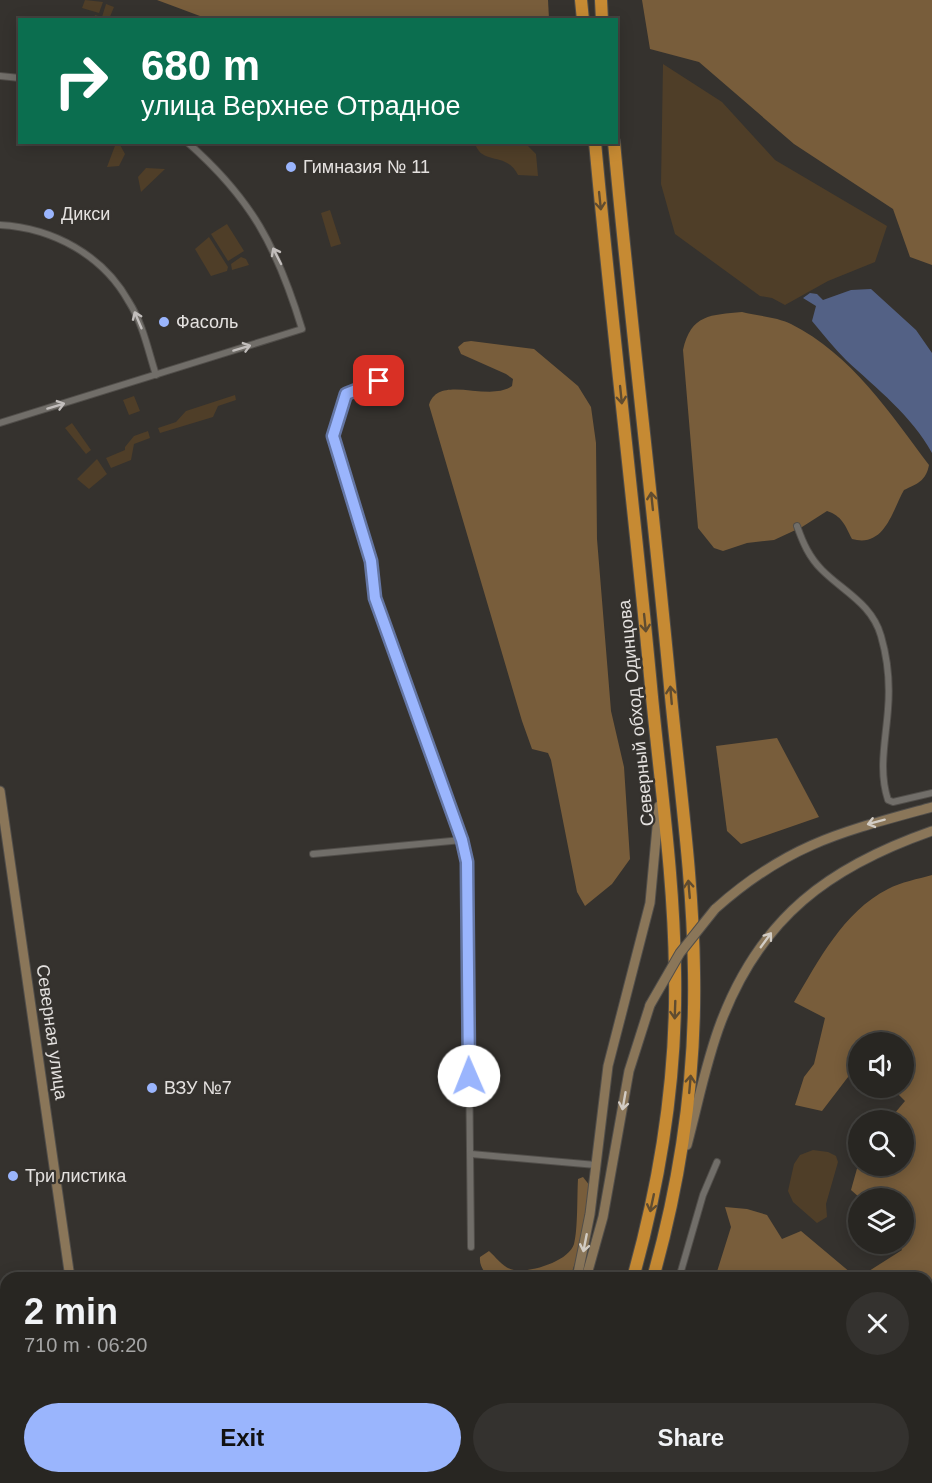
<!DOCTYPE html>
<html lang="en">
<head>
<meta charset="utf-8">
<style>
  body { margin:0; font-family:Arial,sans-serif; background:#34322f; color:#f1f3f6; height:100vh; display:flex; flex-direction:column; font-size:22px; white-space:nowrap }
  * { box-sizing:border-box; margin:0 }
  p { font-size:20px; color:#a5a5a5 }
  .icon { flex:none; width:33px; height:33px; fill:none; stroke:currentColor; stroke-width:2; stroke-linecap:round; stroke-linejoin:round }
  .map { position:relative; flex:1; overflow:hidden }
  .panel { position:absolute; left:0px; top:1272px; width:933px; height:212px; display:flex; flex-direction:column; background:#282622; border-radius:18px 18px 0 0; box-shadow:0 3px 15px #0003,0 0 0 2px #444340 }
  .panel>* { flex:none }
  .top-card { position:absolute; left:18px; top:18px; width:600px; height:126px; border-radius:0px; box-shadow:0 3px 15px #0003,0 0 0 2px #444340; background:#0b6e4f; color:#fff; overflow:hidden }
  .tools { position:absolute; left:848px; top:1032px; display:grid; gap:12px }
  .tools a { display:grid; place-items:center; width:66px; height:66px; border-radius:50%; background:#282622; box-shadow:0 3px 15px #0003,0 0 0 2px #444340; font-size:30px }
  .pin { position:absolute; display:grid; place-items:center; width:51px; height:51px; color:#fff; margin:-26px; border-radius:12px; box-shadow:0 3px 9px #0006 }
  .me { position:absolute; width:66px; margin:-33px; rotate:359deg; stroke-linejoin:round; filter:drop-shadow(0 0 4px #0008) }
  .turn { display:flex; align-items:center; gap:21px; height:126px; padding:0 24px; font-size:27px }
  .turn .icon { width:78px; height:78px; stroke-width:2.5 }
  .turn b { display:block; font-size:42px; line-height:51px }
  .round { display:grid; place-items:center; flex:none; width:63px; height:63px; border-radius:32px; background:#34322f }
  .overview { display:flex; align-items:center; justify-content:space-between; height:102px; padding:0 24px }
  h1 { font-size:36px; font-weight:700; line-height:45px }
  .cta { display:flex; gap:12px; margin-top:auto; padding:12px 24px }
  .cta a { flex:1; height:69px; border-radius:36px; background:#9ab5fd; color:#111; font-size:24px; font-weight:700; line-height:69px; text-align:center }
  .cta a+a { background:#34322f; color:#f1f3f6 }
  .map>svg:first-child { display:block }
  .green { fill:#4f3e28 }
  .forest { fill:#785d3b }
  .water { fill:#536185 }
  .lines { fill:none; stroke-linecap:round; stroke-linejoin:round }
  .street-tunnel { stroke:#4f4c49; stroke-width:6; stroke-dasharray:6 3; stroke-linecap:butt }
  .street-casing { stroke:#514e4a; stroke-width:8 }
  .secondary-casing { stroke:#514e4a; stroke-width:11 }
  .highway-casing { stroke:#514e4a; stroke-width:14 }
  .street { stroke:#716e69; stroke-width:6 }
  .secondary { stroke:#8a7659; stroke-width:9 }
  .highway { stroke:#c68a33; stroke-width:12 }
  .secondary-bridge-casing { stroke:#514e4a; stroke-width:11; stroke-linecap:butt }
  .secondary-bridge { stroke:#8a7659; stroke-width:9 }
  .oneway { stroke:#604c30 }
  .oneway2 { stroke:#c2bebc }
  .oneway3 { stroke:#d2ccc4 }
  .route-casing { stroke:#6476a4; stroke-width:15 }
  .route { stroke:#9ab5fd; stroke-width:10 }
  .poi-dot { fill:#9ab5fd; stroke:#35322e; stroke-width:2 }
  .labels { text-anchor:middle; stroke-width:4.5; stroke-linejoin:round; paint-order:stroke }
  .poi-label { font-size:18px; fill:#e4e1df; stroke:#35322e; text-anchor:start }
  .street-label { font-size:18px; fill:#e4e1df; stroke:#35322e }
</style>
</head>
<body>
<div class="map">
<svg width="932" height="1483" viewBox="0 0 932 1483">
  <rect width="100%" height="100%" fill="#35322e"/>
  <g class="green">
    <path d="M85,0l18,2 -4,11 -17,-5z"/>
    <path d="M106,4l8,3 -5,12h-15l1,-4 7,2z"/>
    <path d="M663,64l59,38 53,58 112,66 -12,36 -47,19 -43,24 -13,-7 -12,-2 -85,-62 -14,-50z"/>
    <path d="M116,143h3l6,11 -6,12 -12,1z"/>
    <path d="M475,143h50l11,11 2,22 -20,-1c-11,-24 -37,-9 -43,-32z"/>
    <path d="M146,168l19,1 -24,23 -3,-15z"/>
    <path d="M330,210l11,34 -10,3 -10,-34z"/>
    <path d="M227,224l17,27 -16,10 -17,-27z"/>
    <path d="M209,237l19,30 -1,4 -16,5 -16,-27z"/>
    <path d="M241,257l5,2 3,6 -17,5 -1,-6z"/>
    <path d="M235,395l1,5 -18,6 -5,11 -53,16 -2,-5 18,-6 10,-11z"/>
    <path d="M134,396l6,15 -11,4 -6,-15z"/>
    <path d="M72,423l19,27 -5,4 -21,-26z"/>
    <path d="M148,431l2,7 -16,6 -3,16 -20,8 -5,-10 19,-8v-3l9,-11z"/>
    <path d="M97,459l10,15 -18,15 -12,-10z"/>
    <path d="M813,1150l15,2 8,4 2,6 -12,42 1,13 -10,6 -24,-21 -5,-11 6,-27 6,-9z"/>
  </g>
  <g class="forest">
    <path d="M157,0h391l1,19h-341z"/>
    <path d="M642,0h290v265l-22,-8 -17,-48 -99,-65 -95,-82 -49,-13z"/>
    <path d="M742,312c15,4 35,5 49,12 60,30 99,89 138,141 -3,16 -12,19 -25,25 -12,21 -19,58 -52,49 -7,-14 -10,-23 -25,-28l-25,16 -28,13 -27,3 -24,8 -9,-3 -16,-20 -15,-178c8,-36 28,-35 59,-38z"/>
    <path d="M471,341l63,8 44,37 13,21 5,36 1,96 14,172 13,56 6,92 -18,25 -27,22 -8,-14 -26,-132 -3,-7 -16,-4 -10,-28 -93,-316c9,-32 60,-2 83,-19l1,-7 -7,-5 -45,-20 -3,-7 6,-5z"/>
    <path d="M777,738l42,79 -78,27 -14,-13 -11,-85z"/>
    <path d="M932,875v608h-315l3,-5h307v-200h-69l44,-28 -4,-6h5v-46h-43l-9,-8 7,-25 45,1v-46h-14l16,-19 -13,-13h11v-46h-45v22l-36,47 -27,-6 9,-28 10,-13 11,-46 -31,-16c25,-42 49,-90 94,-113 13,-7 30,-10 44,-14z"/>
    <path d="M583,1177l7,9 -13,71 -7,21h-79c-7,-6 -12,-12 -11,-21l9,-6c7,6 15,18 25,19 17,3 55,-9 60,-26 4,-15 3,-48 4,-65z"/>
    <path d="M725,1207l22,2 20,6 15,24 19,-8 56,47h-142l16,-51z"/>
    <path d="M95,1478h110v5h-108z"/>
    <path d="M355,1478h112l1,4 -108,1z"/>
  </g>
  <path class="water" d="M871,289l45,41 16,23v100c-21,-38 -55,-64 -86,-93 -12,-12 -23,-26 -34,-39l4,-15 -13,-8 7,-5 7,1 6,6 28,-10z"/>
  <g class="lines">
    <path class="street-tunnel" d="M536,1479l23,4"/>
    <g class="street-casing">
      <g id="street">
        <path d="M0,76l20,2"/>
        <path d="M0,225c53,3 103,30 129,77 14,22 19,48 27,73"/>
        <path d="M379,381l-33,13 -13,43 38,124 4,37 87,242 5,22 4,385"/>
        <path d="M0,423l302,-94c-25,-82 -50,-130 -115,-187"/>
        <path d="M797,526c6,17 12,31 25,44 22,22 50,34 59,66 7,24 9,49 7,73 -2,30 -10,61 0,91l5,2 39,-9"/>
        <path d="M313,854l149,-14"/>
        <path d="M471,1154l125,11"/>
        <path d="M679,1278l24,-83 14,-33"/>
        <path d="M0,1476l6,-4"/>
        <path d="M517,1478l19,1"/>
        <path d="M594,1483l6,-5"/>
      </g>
    </g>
    <g class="secondary-casing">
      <g id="secondary">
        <path d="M0,791l70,487"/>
        <path d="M715,909c73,-65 126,-77 217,-102"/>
        <path d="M687,1145c11,-41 19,-84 34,-123 40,-105 108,-155 211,-191"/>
        <path d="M577,1278l13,-64 18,-148 42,-163 9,-97"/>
        <path d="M586,1278l17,-61 26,-146 21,-66"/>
        <path d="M0,1331l6,-1"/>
        <path d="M482,1483l3,-5"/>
      </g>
    </g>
    <g class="highway-casing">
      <g id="highway">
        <path d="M581,0l2,20"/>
        <path d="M601,0l1,20"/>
        <path d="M595,142c17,186 40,370 57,555 9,91 22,183 23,275 2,104 -14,206 -42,306"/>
        <path d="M614,142c17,185 40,370 57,555 9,91 22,183 23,275 2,104 -13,206 -41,306"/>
        <path d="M552,1483l2,-5"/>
        <path d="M573,1483l3,-5"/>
      </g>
    </g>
    <use href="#street" class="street"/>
    <use href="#secondary" class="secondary"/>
    <use href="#highway" class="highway"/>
    <g class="secondary-bridge-casing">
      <path id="secondary-bridge" d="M650,1005l30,-52 35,-44"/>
    </g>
    <use href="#secondary-bridge" class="secondary-bridge"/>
  </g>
  <defs><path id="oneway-shaft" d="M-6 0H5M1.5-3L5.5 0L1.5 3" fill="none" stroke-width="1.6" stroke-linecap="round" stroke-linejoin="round" transform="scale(1.5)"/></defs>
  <g class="oneway">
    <use href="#oneway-shaft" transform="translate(600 201) rotate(84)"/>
    <use href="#oneway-shaft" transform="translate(621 395) rotate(84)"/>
    <use href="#oneway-shaft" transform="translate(652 501) rotate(-96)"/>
    <use href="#oneway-shaft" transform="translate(645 623) rotate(84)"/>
    <use href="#oneway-shaft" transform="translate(671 695) rotate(-95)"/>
    <use href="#oneway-shaft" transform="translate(689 889) rotate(-95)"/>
    <use href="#oneway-shaft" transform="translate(675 1010) rotate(92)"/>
    <use href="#oneway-shaft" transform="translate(690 1084) rotate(-85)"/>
    <use href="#oneway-shaft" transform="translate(652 1203) rotate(102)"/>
  </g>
  <g class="oneway2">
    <use href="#oneway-shaft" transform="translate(277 256) rotate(-117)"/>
    <use href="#oneway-shaft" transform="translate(138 320) rotate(-113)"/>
    <use href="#oneway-shaft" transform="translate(242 348) rotate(-17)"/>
    <use href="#oneway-shaft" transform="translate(56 406) rotate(-17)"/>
  </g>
  <g class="oneway3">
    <use href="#oneway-shaft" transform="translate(876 822) rotate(165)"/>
    <use href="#oneway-shaft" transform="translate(766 940) rotate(-54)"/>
    <use href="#oneway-shaft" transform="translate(624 1101) rotate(100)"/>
    <use href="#oneway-shaft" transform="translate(585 1243) rotate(101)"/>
  </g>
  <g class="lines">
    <g class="route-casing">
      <path id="route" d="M379,381l-33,13 -13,42 38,125 4,37 87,242 5,22 2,214"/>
    </g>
    <use href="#route" class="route"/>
  </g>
  <g class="poi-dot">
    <circle cx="291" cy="167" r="6"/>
    <circle cx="49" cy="214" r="6"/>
    <circle cx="164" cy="322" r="6"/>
    <circle cx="152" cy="1088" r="6"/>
    <circle cx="13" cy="1176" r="6"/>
  </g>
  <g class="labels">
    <g class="poi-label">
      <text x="303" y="173">Гимназия № 11</text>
      <text x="61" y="220">Дикси</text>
      <text x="176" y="328">Фасоль</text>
      <text x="164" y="1094">ВЗУ №7</text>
      <text x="25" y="1182">Три листика</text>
    </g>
    <g class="street-label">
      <text transform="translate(636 713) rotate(-96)" y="6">Северный обход Одинцова</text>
      <text transform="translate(52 1032) rotate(82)" y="6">Северная улица</text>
    </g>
  </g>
</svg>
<div class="tools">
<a><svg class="icon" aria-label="sound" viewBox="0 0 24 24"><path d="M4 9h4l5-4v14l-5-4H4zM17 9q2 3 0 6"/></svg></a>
<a><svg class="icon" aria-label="search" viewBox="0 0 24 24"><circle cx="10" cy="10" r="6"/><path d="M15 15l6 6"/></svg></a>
<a><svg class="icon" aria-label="layers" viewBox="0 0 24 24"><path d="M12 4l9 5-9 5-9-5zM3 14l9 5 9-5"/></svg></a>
</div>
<div class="pin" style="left:379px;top:381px;background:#d93025"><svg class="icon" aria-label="arrive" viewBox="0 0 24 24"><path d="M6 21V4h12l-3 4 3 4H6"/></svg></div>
<svg class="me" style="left:469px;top:1076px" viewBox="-20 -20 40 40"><circle r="19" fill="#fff"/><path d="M0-13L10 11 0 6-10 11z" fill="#9ab5fd"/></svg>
<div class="top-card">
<div class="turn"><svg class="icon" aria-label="right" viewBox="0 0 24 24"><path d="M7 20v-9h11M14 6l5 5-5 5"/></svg><div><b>680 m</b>улица Верхнее Отрадное</div></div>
</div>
<section class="panel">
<div class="overview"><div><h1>2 min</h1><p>710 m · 06:20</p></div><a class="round"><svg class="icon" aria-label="close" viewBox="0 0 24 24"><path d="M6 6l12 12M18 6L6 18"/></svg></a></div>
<div class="cta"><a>Exit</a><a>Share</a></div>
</section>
</div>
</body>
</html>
